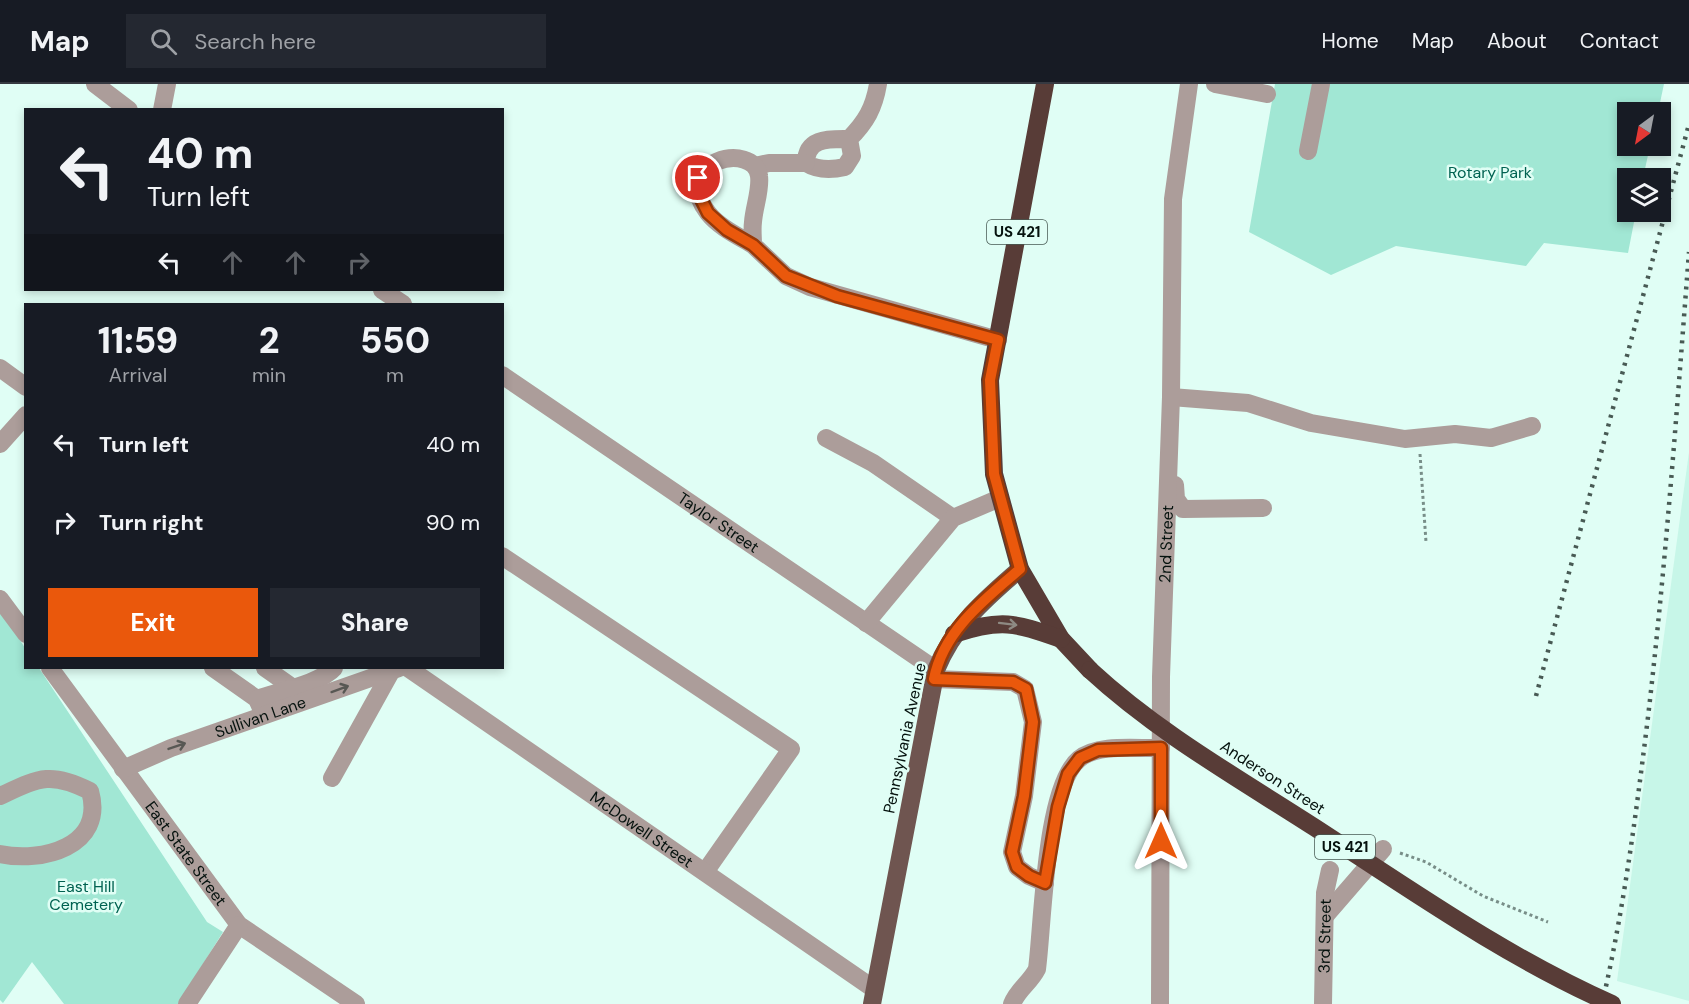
<!DOCTYPE html>
<html lang="en">
<head>
<meta charset="utf-8">
<style>
  body { margin:0; font-family:"DM Sans",sans-serif; background:#242831; color:#f1f3f6; height:100vh; display:flex; flex-direction:column; font-size:22px; white-space:nowrap }
  * { box-sizing:border-box; margin:0 }
  p { font-size:20px; color:#9ea1a6 }
  .icon { flex:none; width:33px; height:33px; fill:none; stroke:currentColor; stroke-width:2; stroke-linecap:round; stroke-linejoin:round }
  .map { position:relative; flex:1; overflow:hidden }
  .panel { position:absolute; left:24px; top:219px; width:480px; height:366px; display:flex; flex-direction:column; background:#171b24; border-radius:0px; box-shadow:0 3px 9px #0003 }
  .panel>* { flex:none }
  .guide { position:absolute; left:24px; top:24px; width:480px; height:183px; border-radius:0px; box-shadow:0 3px 9px #0003; background:#171b24; color:#f1f3f6; overflow:hidden }
  .needle { width:39px; rotate:212deg }
  .tools { position:absolute; left:1617px; top:18px; display:grid; gap:12px }
  .tools a { display:grid; place-items:center; width:54px; height:54px; border-radius:0px; background:#171b24; box-shadow:0 3px 9px #0003; font-size:30px }
  .pin { position:absolute; display:grid; place-items:center; width:51px; height:51px; color:#fff; margin:-26px; border:3px solid #fff; border-radius:50%; box-shadow:0 2px 6px #0007 }
  .me { position:absolute; width:66px; margin:-33px; rotate:0deg; stroke-linejoin:round; filter:drop-shadow(0 0 4px #0008) }
  .turn { display:flex; align-items:center; gap:21px; height:126px; padding:0 24px; font-size:27px }
  .turn .icon { width:78px; height:78px; stroke-width:2.5 }
  .turn b { display:block; font-size:42px; line-height:51px }
  .lanes { display:flex; align-items:center; height:57px; padding:0 24px; background:#0003; justify-content:center; gap:30px; direction:ltr }
  .lanes .off { opacity:.35 }
  .eta { display:flex; justify-content:space-evenly; align-items:center; height:102px; text-align:center }
  .eta b { font-size:36px; font-weight:800; line-height:42px }
  .primary-button { display:flex; gap:12px; margin-top:auto; padding:12px 24px }
  .primary-button a { flex:1; height:69px; border-radius:0px; background:#ea580c; color:#fff; font-size:24px; font-weight:800; line-height:69px; text-align:center }
  .primary-button a+a { background:#242831; color:#f1f3f6 }
  ul { padding:0; list-style:none }
  li { display:flex; align-items:center; gap:18px; height:78px; padding:0 24px }
  li div { flex:1 }
  li b { display:block; font-size:22px }
  li em { font-style:normal }
  header { display:flex; align-items:center; gap:36px; box-sizing:border-box; height:84px; padding:0 30px; background:#171b24; border-bottom:2px solid #363941 }
  header strong { font-size:28px }
  nav { display:flex; gap:33px; margin-inline-start:auto; font-size:21px }
  .search { width:420px; height:54px; background:#242831; display:flex; align-items:center; gap:15px; box-sizing:border-box; padding:0 21px; border-radius:0px; color:#9ea1a6; font-size:22px }
  .map>svg:first-child { display:block }
  .built { fill:#c7f6e8 }
  .green { fill:#a1e7d4 }
  .lines { fill:none; stroke-linecap:round; stroke-linejoin:round }
  .path { stroke:#788e88; stroke-width:3; stroke-dasharray:3 3; stroke-linecap:butt }
  .minor { stroke:#ac9d9a; stroke-width:18 }
  .major { stroke:#6f5550; stroke-width:18 }
  .highway { stroke:#583c37; stroke-width:18 }
  .rail { stroke:#485a54; stroke-width:4.5; stroke-dasharray:3 6; stroke-linecap:butt }
  .highway-bridge { stroke:#583c37; stroke-width:18 }
  .oneway { stroke:#8e8a83 }
  .oneway2 { stroke:#585854 }
  .route-casing { stroke:#983908; stroke-width:15 }
  .route { stroke:#ea580c; stroke-width:10 }
  .labels { text-anchor:middle; stroke-width:5; stroke-linejoin:round; paint-order:stroke }
  .shield { fill:#e0fef5; stroke:#475953; stroke-width:1.5 }
  .shield-label { font-size:15px; font-weight:bold; fill:#05120e }
  .park-label { font-size:16px; fill:#006251; stroke:#e0fef5 }
  .street-label { font-size:16px; fill:#05120e; stroke:#e0fef5 }
</style>
</head>
<body>
<header>
<strong>Map</strong>
<div class="search"><svg class="icon" aria-label="search" viewBox="0 0 24 24"><circle cx="10" cy="10" r="6"/><path d="M15 15l6 6"/></svg>Search here</div>
<nav><a>Home</a><a>Map</a><a>About</a><a>Contact</a></nav>
</header>
<div class="map">
<svg width="1689" height="920" viewBox="0 0 1689 920">
  <rect width="100%" height="100%" fill="#e0fef5"/>
  <path class="built" d="M1689,368v549l-72,-20z"/>
  <g class="green">
    <path d="M1275,0h389l-6,28h-30v34h22l-7,32h-15v34h8l-8,41 -84,-10 -18,23 -130,-20 -65,29 -82,-43z"/>
    <path d="M0,525l25,39 1,20h13l168,254 16,10 -45,72h-114l-32,-42 -29,41 -3,-3z"/>
  </g>
  <g class="lines">
    <g class="path">
      <path d="M1420,370l6,88"/>
      <path d="M1400,769l26,9 57,34 65,26"/>
    </g>
    <g class="minor">
      <path d="M95,0l34,26"/>
      <path d="M1215,0l52,10"/>
      <path d="M162,26l5,-26"/>
      <path d="M849,55l3,17 -7,11c-13,3 -28,3 -39,-4 0,-26 24,-24 43,-24 17,-17 25,-31 29,-55"/>
      <path d="M1308,67l13,-67"/>
      <path d="M755,82l14,-3h37"/>
      <path d="M753,161c-15,-9 -34,-18 -45,-32 -40,-53 47,-72 51,-37 2,14 -5,31 -6,46 -1,7 0,15 0,23l33,31 24,11 188,53"/>
      <path d="M382,206l21,14"/>
      <path d="M0,284l26,19"/>
      <path id="s1" d="M502,291l434,295"/>
      <path d="M1171,313l77,6 63,20 94,16 50,-5 36,4 41,-12"/>
      <path d="M826,354l47,25 80,55"/>
      <path d="M0,360l26,-29"/>
      <path d="M1175,401l1,14 7,10 80,-1"/>
      <path d="M502,472l289,193 -86,123"/>
      <path d="M0,515l26,35"/>
      <path d="M866,539l87,-105 47,-20"/>
      <path id="s2" d="M50,584l189,257 117,79"/>
      <path d="M213,584l44,31 4,9"/>
      <path d="M265,584l27,19"/>
      <path id="s3" d="M408,584l466,321"/>
      <path d="M934,595l79,3 12,7 8,33 -9,74 -12,56 5,15 12,9 16,7"/>
      <path d="M257,615c19,-7 64,-16 77,-31"/>
      <path id="s4" d="M123,685l48,-21 228,-80"/>
      <path d="M332,694l60,-108"/>
      <path d="M0,712c39,-18 50,-25 90,-5 16,56 -49,72 -90,63"/>
      <path d="M1325,832l58,-67"/>
      <path d="M187,920l52,-79"/>
      <path d="M1012,920c6,-15 18,-21 25,-35 6,-45 8,-182 42,-210 19,-16 59,-10 82,-11"/>
      <path id="s5" d="M1160,920l1,-327 10,-280 2,-198 16,-115"/>
      <path id="s6" d="M1323,920l2,-111 5,-23"/>
    </g>
    <path class="major" d="M872,920l64,-334c17,-43 49,-71 84,-101"/>
    <g class="highway">
      <path d="M1045,0l-55,296 4,94 26,95 41,70 29,31"/>
      <path d="M954,550c48,-16 61,-11 107,5"/>
    </g>
    <g class="rail">
      <path d="M1536,612l153,-572"/>
      <path d="M1602,920c22,-95 34,-190 46,-287 18,-155 29,-310 41,-465"/>
    </g>
    <path class="highway-bridge" d="M1090,586c67,62 148,108 224,157 97,63 192,130 298,177"/>
  </g>
  <defs><path id="oneway-shaft" d="M-6 0H5M1.5-3L5.5 0L1.5 3" fill="none" stroke-width="1.6" stroke-linecap="round" stroke-linejoin="round" transform="scale(1.5)"/></defs>
  <use class="oneway" href="#oneway-shaft" transform="translate(1008 540) rotate(7)"/>
  <g class="oneway2">
    <use href="#oneway-shaft" transform="translate(340 605) rotate(-20)"/>
    <use href="#oneway-shaft" transform="translate(177 662) rotate(-19)"/>
  </g>
  <g class="lines">
    <g class="route-casing">
      <path id="route" d="M698,94v15l10,20 19,17 26,15 33,31 51,20 161,44 -8,40 4,94 26,95c-35,30 -77,62 -86,110l79,3 13,7 7,33 -9,74 -12,56 5,15 12,9 16,7 13,-76 10,-33 12,-16 18,-8 63,-2v93"/>
    </g>
    <use href="#route" class="route"/>
  </g>
  <g class="labels">
    <g class="shield">
      <rect x="987" y="136" width="60" height="24" rx="4.5"/>
      <rect x="1315" y="751" width="60" height="24" rx="4.5"/>
    </g>
    <g class="shield-label">
      <text x="1017" y="153">US 421</text>
      <text x="1345" y="768">US 421</text>
    </g>
    <g class="park-label">
      <text x="1490" y="94">Rotary Park</text>
      <text x="86" y="808">East Hill<tspan x="86" dy="18">Cemetery</tspan></text>
    </g>
    <g class="street-label">
      <text dy="6" stroke="none"><textPath href="#s1" startOffset="262">Taylor Street</textPath></text>
      <text dy="6" stroke="none"><textPath href="#s5" startOffset="460">2nd Street</textPath></text>
      <text dy="6" stroke="none"><textPath href="#s4" startOffset="147">Sullivan Lane</textPath></text>
      <text transform="translate(904 654) rotate(-78)" y="6">Pennsylvania Avenue</text>
      <text transform="translate(1273 693) rotate(33)" y="6">Anderson Street</text>
      <text dy="6" stroke="none"><textPath href="#s3" startOffset="284">McDowell Street</textPath></text>
      <text dy="6" stroke="none"><textPath href="#s2" startOffset="230">East State Street</textPath></text>
      <text dy="6" stroke="none"><textPath href="#s6" startOffset="68">3rd Street</textPath></text>
    </g>
  </g>
</svg>
<div class="tools">
<a><svg class="needle" viewBox="-14 -14 28 28"><path d="M0-13l5 13h-10z" fill="#e53935"/><path d="M0 13l5-13h-10z" fill="#9ea1a6"/></svg></a>
<a><svg class="icon" aria-label="layers" viewBox="0 0 24 24"><path d="M12 4l9 5-9 5-9-5zM3 14l9 5 9-5"/></svg></a>
</div>
<div class="pin" style="left:698px;top:94px;background:#d93025"><svg class="icon" aria-label="arrive" viewBox="0 0 24 24"><path d="M6 21V4h12l-3 4 3 4H6"/></svg></div>
<svg class="me" style="left:1161px;top:757px" viewBox="-20 -20 40 40"><path d="M0-17L14 15 0 8-14 15z" fill="#ea580c" stroke="#fff" stroke-width="4"/></svg>
<div class="guide">
<div class="turn"><svg class="icon" aria-label="left" viewBox="0 0 24 24"><path d="M17 20v-9H6M10 6l-5 5 5 5"/></svg><div><b>40 m</b>Turn left</div></div>
<div class="lanes"><svg class="icon" aria-label="left" viewBox="0 0 24 24"><path d="M17 20v-9H6M10 6l-5 5 5 5"/></svg><svg class="icon off" aria-label="ahead" viewBox="0 0 24 24"><path d="M12 20V5M6 11l6-6 6 6"/></svg><svg class="icon off" aria-label="ahead" viewBox="0 0 24 24"><path d="M12 20V5M6 11l6-6 6 6"/></svg><svg class="icon off" aria-label="right" viewBox="0 0 24 24"><path d="M7 20v-9h11M14 6l5 5-5 5"/></svg></div>
</div>
<section class="panel">
<div class="eta">
<div><b>11:59</b><p>Arrival</p></div>
<div><b>2</b><p>min</p></div>
<div><b>550</b><p>m</p></div>
</div>
<ul>
<li><svg class="icon" aria-label="left" viewBox="0 0 24 24"><path d="M17 20v-9H6M10 6l-5 5 5 5"/></svg><div><b>Turn left</b></div><em>40 m</em></li>
<li><svg class="icon" aria-label="right" viewBox="0 0 24 24"><path d="M7 20v-9h11M14 6l5 5-5 5"/></svg><div><b>Turn right</b></div><em>90 m</em></li>
</ul>
<div class="primary-button"><a>Exit</a><a>Share</a></div>
</section>
</div>
</body>
</html>
